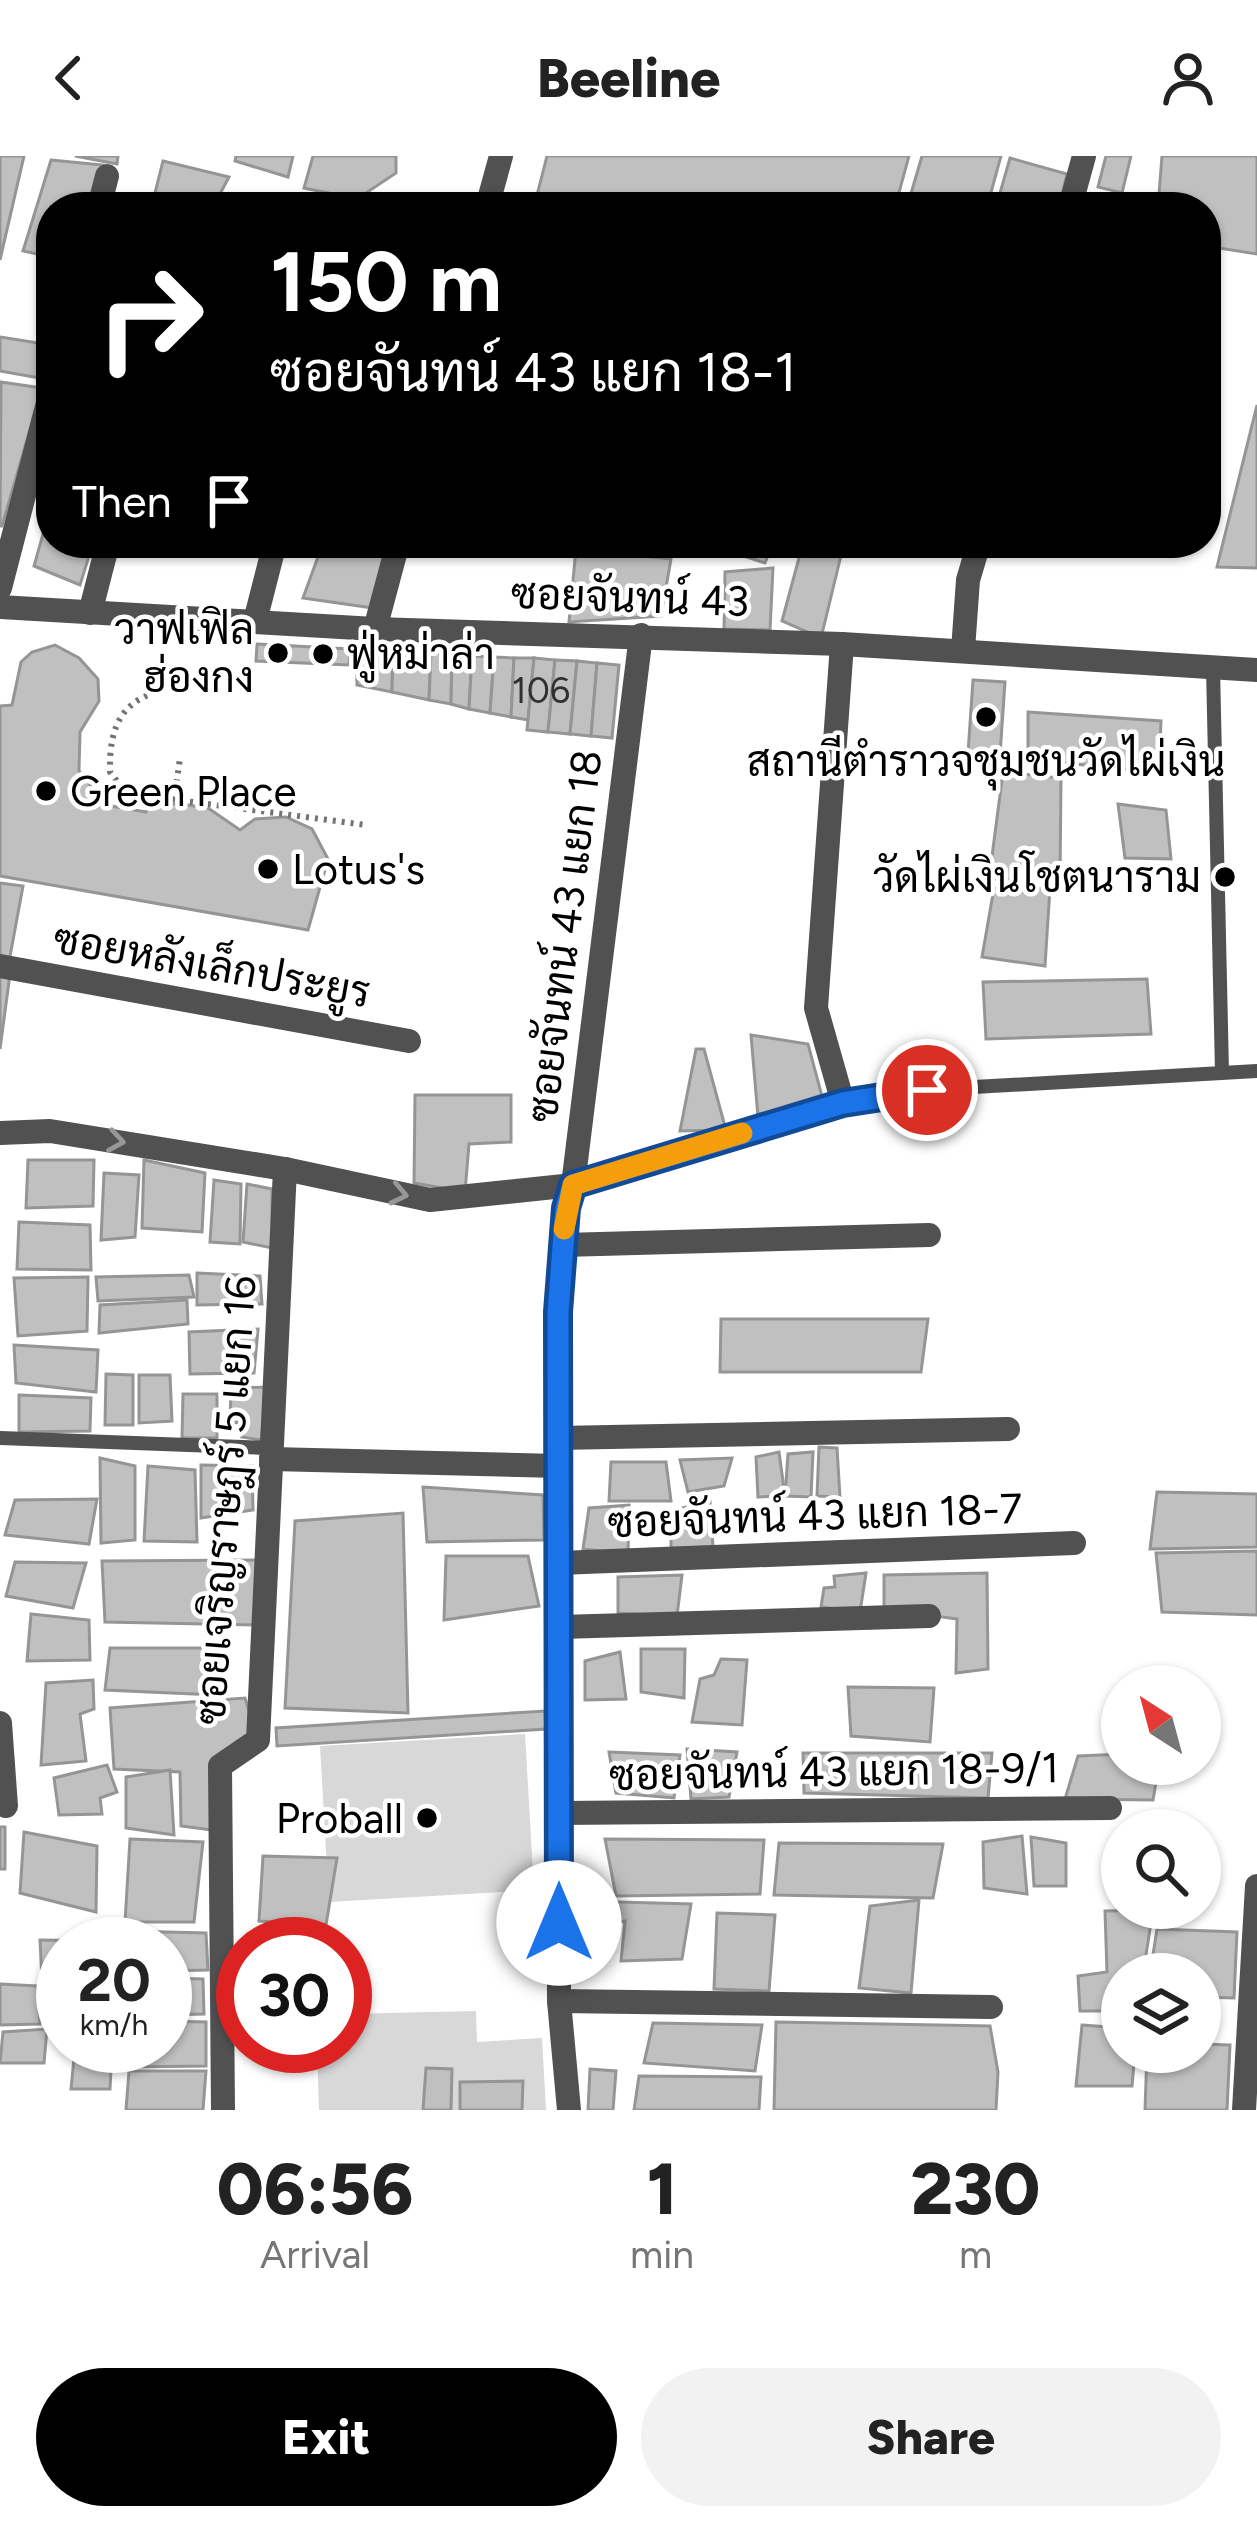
<!DOCTYPE html>
<html lang="en">
<head>
<meta charset="utf-8">
<style>
  body { margin:0; font-family:Figtree,Sarabun,sans-serif; background:#f2f2f2; color:#222; height:100vh; display:flex; flex-direction:column; font-size:45px; white-space:nowrap }
  * { box-sizing:border-box; margin:0 }
  p { font-size:39px; color:#767676 }
  .icon { flex:none; width:66px; height:66px; fill:none; stroke:currentColor; stroke-width:2; stroke-linecap:round; stroke-linejoin:round }
  .map { position:relative; height:1954px; overflow:hidden }
  .sheet { display:flex; flex-direction:column; background:#fff; flex:1 }
  .sheet>* { flex:none }
  .banner { position:absolute; left:36px; top:36px; width:1185px; height:366px; border-radius:48px; box-shadow:0 3px 9px #0004; background:#000; color:#fff; overflow:hidden }
  .needle { width:78px; rotate:324deg }
  .fabs { position:absolute; left:1101px; top:1509px; display:grid; gap:24px }
  .fabs a { display:grid; place-items:center; width:120px; height:120px; border-radius:50%; background:#fff; box-shadow:0 3px 9px #0004; font-size:60px }
  .speed { position:absolute; left:36px; top:1761px; display:flex; gap:24px; font-size:60px; font-weight:700; text-align:center }
  .speed>* { display:grid; place-content:center; width:156px; height:156px; border-radius:50%; background:#fff; box-shadow:0 3px 9px #0004; line-height:1 }
  .speed small { font-size:30px; font-weight:400 }
  .speed .limit { border:18px solid #d22; background:#fff; color:#111 }
  .pin { position:absolute; display:grid; place-items:center; width:102px; height:102px; color:#fff; margin:-51px; border:6px solid #fff; border-radius:50%; box-shadow:0 3px 12px #0007 }
  .me { position:absolute; width:132px; margin:-66px; rotate:0deg; stroke-linejoin:round; filter:drop-shadow(0 0 9px #0008) }
  .turn { display:flex; align-items:center; gap:42px; height:252px; padding:0 36px; font-size:54px }
  .turn .icon { width:156px; height:156px; stroke-width:2.5 }
  .turn b { display:block; font-size:84px; line-height:102px }
  .then { display:flex; align-items:center; height:114px; padding:0 36px; background:#0003; gap:24px; font-size:45px }
  .eta { display:flex; justify-content:space-evenly; align-items:center; height:204px; text-align:center }
  .eta b { font-size:72px; font-weight:800; line-height:84px }
  .cta { display:flex; gap:24px; margin-top:auto; padding:24px 36px }
  .cta a { flex:1; height:138px; border-radius:72px; background:#000; color:#fff; font-size:48px; font-weight:800; line-height:138px; text-align:center }
  .cta a+a { background:#f2f2f2; color:#222 }
  header { display:flex; justify-content:space-between; align-items:center; height:156px; padding:0 36px; background:#fff; font-size:54px; font-weight:800 }
  .map>svg:first-child { display:block }
  .green { fill:#d8d8d8 }
  .building { fill:#c0c0c0; stroke:#959595; stroke-width:3 }
  .lines { fill:none; stroke-linecap:round; stroke-linejoin:round }
  .path { stroke:#737373; stroke-width:6; stroke-dasharray:3 6; stroke-linecap:butt }
  .service { stroke:#515151; stroke-width:14 }
  .minor { stroke:#515151; stroke-width:24 }
  .tertiary { stroke:#515151; stroke-width:24 }
  .oneway { stroke:#979797 }
  .route-casing { stroke:#114b97; stroke-width:30 }
  .route { stroke:#1a73e8; stroke-width:21 }
  .slow { stroke:#f59e0b; stroke-width:21 }
  .poi-dot { fill:#000; stroke:#fff; stroke-width:4.5 }
  .labels { text-anchor:middle; stroke-width:9; stroke-linejoin:round; paint-order:stroke }
  .number-label { font-size:36px; fill:#303030 }
  .street-label { font-size:42px; fill:#000; stroke:#fff }
  .poi-label { font-size:42px; fill:#000; stroke:#fff; text-anchor:end }
</style>
</head>
<body>
<header><svg class="icon" aria-label="back" viewBox="0 0 24 24"><path d="M15 5l-7 7 7 7"/></svg>Beeline<svg class="icon" aria-label="person" viewBox="0 0 24 24"><circle cx="12" cy="8" r="4"/><path d="M4 21q1-7 8-7t8 7"/></svg></header>
<div class="map">
<svg width="1257" height="1954" viewBox="0 0 1257 1954">
  <rect width="100%" height="100%" fill="#fff"/>
  <g class="green">
    <path d="M525,1578l9,156 -205,12 -9,-156z"/>
    <path d="M476,1855l1,31 65,-4 4,72h-227l-2,-64h28v-32z"/>
  </g>
  <g class="building">
    <path d="M0,0h24l-24,104z"/>
    <path d="M75,0h43l-1,8z"/>
    <path d="M236,0h57l-5,21 -53,-16z"/>
    <path d="M313,0h83v17l-39,26 -53,-11z"/>
    <path d="M547,0h362l-14,51h-361z"/>
    <path d="M922,0h79l-14,51h-80z"/>
    <path d="M1106,0h25l-9,37 -24,-6z"/>
    <path d="M1162,0h95v98l-51,-8v-39h-48z"/>
    <path d="M1010,2l57,16 -8,33h-63z"/>
    <path d="M51,4l52,5 -11,42h-41v50l-28,-6z"/>
    <path d="M163,5l66,16 -16,30h-13l-45,-14z"/>
    <path d="M0,181l51,8 -6,34 -45,-8z"/>
    <path d="M1,226l41,6 -40,138h-2z"/>
    <path d="M1257,249v163l-40,-1z"/>
    <path d="M47,364l4,23h42l-13,42 -46,-19z"/>
    <path d="M323,387h67l-17,65 -70,-10z"/>
    <path d="M586,387h58l-2,8z"/>
    <path d="M724,387h49l-8,20 -43,-14z"/>
    <path d="M803,387h41l-23,95 -39,-17z"/>
    <path d="M576,393l95,10 -10,57 -92,6z"/>
    <path d="M773,412l-3,62 -46,-1 1,-57z"/>
    <path d="M257,488l93,5 -1,16 -93,-4z"/>
    <path d="M55,489l24,13 19,21 1,22 -19,31 -1,39 27,34 40,7 3,-8h31l28,4 32,22 15,-11 31,-2 26,12 16,30 -20,71 -308,-54v-170l12,-1 9,-43 11,-10z"/>
    <path d="M356,493l37,1 -1,42 -35,-7z"/>
    <path d="M393,494l38,3 -2,47 -37,-8z"/>
    <path d="M431,497l21,1 -1,50 -22,-4z"/>
    <path d="M452,498l20,2 -3,53 -18,-5z"/>
    <path d="M472,500l22,1 -4,56 -21,-4z"/>
    <path d="M494,501l20,1 -3,59 -21,-4z"/>
    <path d="M514,502h20l-6,62 -17,-3z"/>
    <path d="M534,502l21,2 -7,72 -21,-2z"/>
    <path d="M555,504l22,1 -7,73 -22,-2z"/>
    <path d="M577,505l20,2 -6,73 -21,-2z"/>
    <path d="M597,507l22,2 -7,73 -21,-2z"/>
    <path d="M973,524l32,2 -5,73 -32,-2z"/>
    <path d="M1028,556l133,9 -2,52 -131,-14z"/>
    <path d="M1003,616l58,6 -1,103 -71,-2z"/>
    <path d="M1118,648l48,6 5,49 -46,-1z"/>
    <path d="M0,727l23,3 -14,76 -9,-2z"/>
    <path d="M994,732h56l-5,78 -63,-9z"/>
    <path d="M0,817l10,1 -10,75z"/>
    <path d="M1147,823l4,55 -165,5 -3,-57z"/>
    <path d="M751,879l57,9 15,56 -65,17z"/>
    <path d="M696,893h8l22,81 -46,1z"/>
    <path d="M415,939h96v47l-42,2 -4,48 -51,-9z"/>
    <path d="M28,1004h66l-1,46 -67,2z"/>
    <path d="M144,1004l61,13 -3,59 -60,-4z"/>
    <path d="M104,1017l35,2 -4,62 -34,3z"/>
    <path d="M214,1024l27,4 -1,60 -30,-2z"/>
    <path d="M247,1028l25,5v59l-29,-6z"/>
    <path d="M19,1066l71,3 1,45 -74,-1z"/>
    <path d="M197,1117l63,3 2,28 -65,1z"/>
    <path d="M189,1119l5,22 -96,4 -2,-24z"/>
    <path d="M88,1121l-1,54 -69,5 -4,-58z"/>
    <path d="M187,1144l1,24 -89,9 1,-28z"/>
    <path d="M721,1163h207l-7,53h-201z"/>
    <path d="M258,1173l-4,44 -64,1 -1,-42z"/>
    <path d="M14,1189l84,5 -2,42 -80,-9z"/>
    <path d="M106,1218l27,1v50h-28z"/>
    <path d="M139,1219h31l2,46 -33,2z"/>
    <path d="M268,1231l-7,53 -19,-3 4,-13 -16,-2 1,-34z"/>
    <path d="M183,1238h34v44h-35z"/>
    <path d="M19,1239l72,3 -1,33 -71,1z"/>
    <path d="M819,1291l18,1 3,49 -23,-1z"/>
    <path d="M779,1296l6,44 -27,1 -2,-40z"/>
    <path d="M813,1296l-2,45 -26,-1 3,-42z"/>
    <path d="M100,1302l35,8v74l-34,3z"/>
    <path d="M732,1302l-8,28 -36,6 -8,-32z"/>
    <path d="M611,1306h55l5,39h-62z"/>
    <path d="M201,1309l51,1 1,44 -52,8z"/>
    <path d="M148,1310l47,4 2,72 -53,-1z"/>
    <path d="M423,1331l120,8 1,45 -117,2z"/>
    <path d="M1157,1336l100,2v53l-107,2z"/>
    <path d="M97,1343l-8,45 -84,-9 10,-35z"/>
    <path d="M710,1345l3,46 -42,1v-37z"/>
    <path d="M629,1349l-1,49 -45,-5 6,-41z"/>
    <path d="M403,1357l5,200 -123,-5 10,-187z"/>
    <path d="M1257,1395v64l-95,-3 -6,-59z"/>
    <path d="M446,1400h82l11,50 -95,14z"/>
    <path d="M258,1404v65l-153,-3 -3,-61z"/>
    <path d="M15,1406l71,1 -13,45 -67,-12z"/>
    <path d="M866,1417l-6,39 -39,-5 3,-19 11,-1 -1,-11z"/>
    <path d="M987,1417l1,96 -32,4 1,-54 -73,-10v-34z"/>
    <path d="M682,1419l-5,41 -59,-3v-36z"/>
    <path d="M31,1458l58,6 1,40 -63,1z"/>
    <path d="M110,1492h111l-6,47 -110,-5z"/>
    <path d="M641,1493h44l-1,49 -43,-6z"/>
    <path d="M620,1496l6,47 -41,1v-39z"/>
    <path d="M721,1503l26,1 -5,65 -50,-3 8,-43 14,-4z"/>
    <path d="M93,1524l1,29 -14,5 6,47 -45,4 5,-82z"/>
    <path d="M848,1531l86,1 -4,54 -79,-6z"/>
    <path d="M245,1542l13,42 -45,18 -1,72 -31,-4 -1,-54 -66,-3 -4,-61z"/>
    <path d="M545,1555l1,18 -269,17 -1,-18z"/>
    <path d="M687,1593l50,3 -8,45 -38,2z"/>
    <path d="M609,1596l71,3 -6,43 -58,-5z"/>
    <path d="M803,1597h189l-4,45 -184,-5z"/>
    <path d="M1122,1598v10h37l-6,36 -88,-1 13,-43z"/>
    <path d="M107,1609l10,27 -17,6 2,16 -43,1 -5,-37z"/>
    <path d="M170,1614l4,65 -48,-7v-51z"/>
    <rect x="0" y="1671" width="5" height="42"/>
    <path d="M24,1676l73,14 -1,66 -76,-19z"/>
    <path d="M1022,1680l5,58 -43,-6 -1,-46z"/>
    <path d="M1031,1681l35,6v43h-32z"/>
    <path d="M130,1683l73,3 -9,80h-69z"/>
    <path d="M605,1683l159,1 -4,54 -144,2z"/>
    <path d="M779,1687l164,1 -10,54 -159,-3z"/>
    <path d="M263,1700l74,2 -11,67 -67,-4z"/>
    <path d="M919,1744l-8,93 -52,-5 11,-82z"/>
    <path d="M582,1745l109,3 -9,55 -61,2 4,-40 -45,8z"/>
    <path d="M1153,1754l-10,64h-21v37h-42l-2,-35 29,-4 -2,-61z"/>
    <path d="M717,1757l58,2 -6,76 -55,-2z"/>
    <path d="M1157,1773l80,3 -3,66 -34,-1v-23h-50z"/>
    <path d="M126,1775l80,2 2,37 -43,1v-27h-39z"/>
    <path d="M40,1784l81,1v3h-58v36l-21,1z"/>
    <path d="M165,1822l38,1 1,35 -39,1z"/>
    <path d="M0,1828l37,2 3,38 -40,1z"/>
    <path d="M165,1865l41,1v44l-76,1v-21h35z"/>
    <path d="M776,1866l214,4 8,46 -2,38h-222z"/>
    <path d="M653,1867l109,2 -7,46 -111,-8z"/>
    <path d="M1082,1869l40,3v24h13l-3,34h-56z"/>
    <path d="M47,1873l-3,34h-44l3,-31z"/>
    <path d="M1200,1888l30,1 -3,65h-82l2,-58h53z"/>
    <path d="M75,1892l37,2 -2,39h-39z"/>
    <path d="M426,1912l26,1 -1,41h-28z"/>
    <path d="M590,1913l26,2 -3,39h-25z"/>
    <path d="M129,1915h77l-3,39h-77z"/>
    <path d="M639,1920l122,1 -2,33h-125z"/>
    <path d="M523,1925l-1,29h-62v-28z"/>
  </g>
  <g class="lines">
    <g class="path">
      <path d="M173,532c-50,9 -64,35 -63,84l10,13 27,11 219,29"/>
      <path d="M174,644l6,-42"/>
    </g>
    <g class="service">
      <path d="M1213,512l9,404"/>
      <path d="M939,933l318,-18"/>
      <path d="M0,1282l271,10"/>
    </g>
    <g class="minor">
      <path d="M99,51l8,-31"/>
      <path d="M362,51l1,-2"/>
      <path d="M1070,51l14,-51"/>
      <path d="M0,432l51,-197"/>
      <path d="M90,457l18,-70"/>
      <path d="M255,465l20,-78"/>
      <path d="M842,488l-26,364 27,95"/>
      <path d="M963,494l5,-70 11,-37"/>
      <path d="M0,810l409,75"/>
      <path d="M0,977l50,-2 235,38 145,31 143,-15 270,-82 84,-13"/>
      <path d="M563,1089l366,-10"/>
      <path d="M558,1282l450,-9"/>
      <path d="M271,1303l287,7"/>
      <path d="M559,1407l515,-20"/>
      <path d="M560,1471l369,-11"/>
      <path d="M0,1567l6,83"/>
      <path d="M559,1657l551,-5"/>
      <path d="M559,1845l432,6"/>
      <path d="M223,1954l-3,-344 38,-26 27,-571"/>
      <path d="M569,1954l-10,-109 -1,-689 8,-105 7,-22 68,-550"/>
      <path d="M1244,1954l13,-224"/>
    </g>
    <g class="tertiary">
      <path d="M487,51l14,-51"/>
      <path d="M0,451l375,22 467,15 415,26"/>
      <path d="M375,473l23,-86"/>
    </g>
  </g>
  <defs><path id="oneway-chevron" d="M-2-3.5L2.5 0L-2 3.5" fill="none" stroke-width="1.6" stroke-linecap="round" stroke-linejoin="round" transform="scale(3)"/></defs>
  <g class="oneway">
    <use href="#oneway-chevron" transform="translate(116 985) rotate(9)"/>
    <use href="#oneway-chevron" transform="translate(399 1038) rotate(12)"/>
  </g>
  <g class="lines">
    <g class="route-casing">
      <path id="route" d="M559,1767l-1,-611 8,-104 7,-23 270,-82 84,-13"/>
    </g>
    <use href="#route" class="route"/>
    <path class="slow" d="M564,1073l9,-44 169,-52"/>
  </g>
  <g class="poi-dot">
    <circle cx="278" cy="497" r="12"/>
    <circle cx="323" cy="498" r="12"/>
    <circle cx="986" cy="561" r="12"/>
    <circle cx="46" cy="635" r="12"/>
    <circle cx="268" cy="713" r="12"/>
    <circle cx="1225" cy="721" r="12"/>
    <circle cx="427" cy="1662" r="12"/>
  </g>
  <g class="labels">
    <g class="number-label">
      <text x="541" y="547">106</text>
    </g>
    <g class="street-label">
      <text transform="translate(630 441) rotate(2)" y="15">ซอยจันทน์ 43</text>
      <text transform="translate(564 780) rotate(-83)" y="15">ซอยจันทน์ 43 แยก 18</text>
      <text transform="translate(212 809) rotate(10)" y="15">ซอยหลังเล็กประยูร</text>
      <text transform="translate(225 1344) rotate(-86)" y="15">ซอยเจริญราษฎร์ 5 แยก 16</text>
      <text transform="translate(815 1359) rotate(-2)" y="15">ซอยจันทน์ 43 แยก 18-7</text>
      <text transform="translate(834 1615) rotate(-1)" y="15">ซอยจันทน์ 43 แยก 18-9/1</text>
    </g>
    <g class="poi-label">
      <text x="254" y="488">วาฟเฟิล<tspan x="254" dy="48">ฮ่องกง</tspan></text>
      <text x="347" y="513" text-anchor="start">ฟู่หม่าล่า</text>
      <text x="986" y="620" text-anchor="middle">สถานีตำราวจชุมชนวัดไผ่เงิน</text>
      <text x="70" y="650" text-anchor="start">Green Place</text>
      <text x="292" y="728" text-anchor="start">Lotus's</text>
      <text x="1201" y="736">วัดไผ่เงินโชตนาราม</text>
      <text x="403" y="1677">Proball</text>
    </g>
  </g>
</svg>
<div class="fabs">
<a><svg class="needle" viewBox="-14 -14 28 28"><path d="M0-13l5 13h-10z" fill="#e53935"/><path d="M0 13l5-13h-10z" fill="#767676"/></svg></a>
<a><svg class="icon" aria-label="search" viewBox="0 0 24 24"><circle cx="10" cy="10" r="6"/><path d="M15 15l6 6"/></svg></a>
<a><svg class="icon" aria-label="layers" viewBox="0 0 24 24"><path d="M12 4l9 5-9 5-9-5zM3 14l9 5 9-5"/></svg></a>
</div>
<div class="speed"><div>20<small>km/h</small></div><div class="limit">30</div></div>
<div class="pin" style="left:927px;top:934px;background:#d93025"><svg class="icon" aria-label="arrive" viewBox="0 0 24 24"><path d="M6 21V4h12l-3 4 3 4H6"/></svg></div>
<svg class="me" style="left:559px;top:1767px" viewBox="-20 -20 40 40"><circle r="19" fill="#fff"/><path d="M0-13L10 11 0 6-10 11z" fill="#1a73e8"/></svg>
<div class="banner">
<div class="turn"><svg class="icon" aria-label="right" viewBox="0 0 24 24"><path d="M7 20v-9h11M14 6l5 5-5 5"/></svg><div><b>150 m</b>ซอยจันทน์ 43 แยก 18-1</div></div>
<div class="then">Then<svg class="icon" aria-label="arrive" viewBox="0 0 24 24"><path d="M6 21V4h12l-3 4 3 4H6"/></svg></div>
</div>
</div>
<section class="sheet">
<div class="eta">
<div><b>06:56</b><p>Arrival</p></div>
<div><b>1</b><p>min</p></div>
<div><b>230</b><p>m</p></div>
</div>
<div class="cta"><a>Exit</a><a>Share</a></div>
</section>
</body>
</html>
